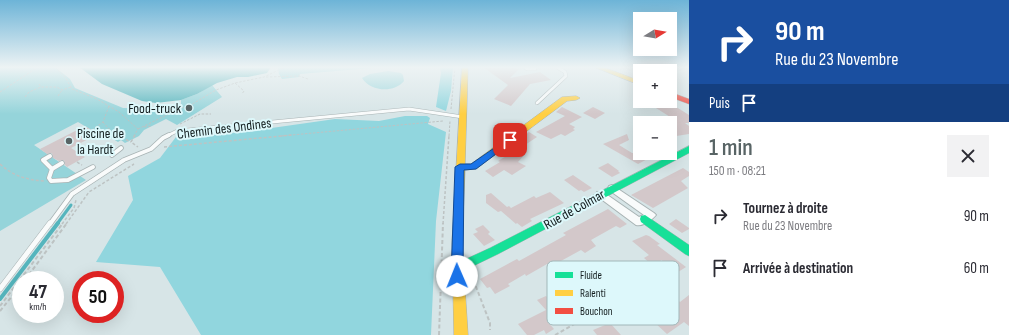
<!DOCTYPE html>
<html lang="fr">
<head>
<meta charset="utf-8">
<style>
  body { margin:0; font-family:"Sofia Sans Condensed",sans-serif; background:#f2f2f3; color:#2b2b33; height:100vh; display:flex; flex-direction:column; font-size:15px; white-space:nowrap }
  * { box-sizing:border-box; margin:0 }
  p { font-size:13px; color:#7c7c81 }
  .icon { flex:none; width:22px; height:22px; fill:none; stroke:currentColor; stroke-width:2; stroke-linecap:round; stroke-linejoin:round }
  .map { position:relative; flex:1; overflow:hidden }
  .panel { display:flex; flex-direction:column; background:#fff; width:320px }
  .panel>* { flex:none }
  .hud { background:#1a4fa0; color:#fff; overflow:hidden }
  .needle { width:26px; rotate:79deg }
  .controls { position:absolute; left:633px; top:12px; display:grid; gap:8px }
  .controls a { display:grid; place-items:center; width:44px; height:44px; border-radius:0px; background:#fff; box-shadow:0 4px 16px #0002; font-size:20px }
  .speed { position:absolute; left:12px; top:271px; display:flex; gap:8px; font-size:20px; font-weight:700; text-align:center }
  .speed>* { display:grid; place-content:center; width:52px; height:52px; border-radius:50%; background:#fff; box-shadow:0 4px 16px #0002; line-height:1 }
  .speed small { font-size:10px; font-weight:400 }
  .speed .limit { border:6px solid #d22; background:#fff; color:#111 }
  .pin { position:absolute; display:grid; place-items:center; width:34px; height:34px; color:#fff; margin:-17px; border-radius:8px; box-shadow:0 2px 6px #0006 }
  .me { position:absolute; width:44px; margin:-22px; rotate:359deg; stroke-linejoin:round; filter:drop-shadow(0 0 3px #0008) }
  .turn { display:flex; align-items:center; gap:14px; height:84px; padding:0 20px; font-size:18px }
  .turn .icon { width:52px; height:52px; stroke-width:2.5 }
  .turn b { display:block; font-size:28px; line-height:34px }
  .then { display:flex; align-items:center; height:38px; padding:0 20px; background:#0003; gap:8px; font-size:15px }
  .round { display:grid; place-items:center; flex:none; width:42px; height:42px; border-radius:0px; background:#f2f2f3 }
  .summary { display:flex; align-items:center; justify-content:space-between; height:68px; padding:0 20px }
  h1 { font-size:24px; font-weight:600; line-height:30px; color:#586465 }
  ul { padding:0; list-style:none }
  li { display:flex; align-items:center; gap:12px; height:52px; padding:0 20px }
  li div { flex:1 }
  li b { display:block; font-size:15px }
  li em { font-style:normal }
  main { display:flex; flex:1; min-height:0 }
  .map>svg:first-child { display:block }
  .green { fill:#95d4da }
  .forest { fill:#91d6de }
  .water { fill:#55b5bd }
  .lines { fill:none; stroke-linecap:round; stroke-linejoin:round }
  .stream-far1 { stroke:#55b5bd; stroke-width:3 }
  .stream { stroke:#55b5bd; stroke-width:4 }
  .building { fill:#d3c8ca }
  .lane-far2-casing { stroke:#a8b3b4; stroke-width:4 }
  .lane-far1-casing { stroke:#a8b3b4; stroke-width:5.5 }
  .lane-casing { stroke:#a8b3b4; stroke-width:6 }
  .street-casing { stroke:#a8b3b4; stroke-width:2 }
  .fast-casing { stroke:#a8b3b4; stroke-width:1 }
  .slow-casing { stroke:#a8b3b4; stroke-width:1 }
  .jam-casing { stroke:#a8b3b4; stroke-width:1 }
  .path-far2 { stroke:#bdc3c3; stroke-width:1; stroke-dasharray:2.5 1.5; stroke-linecap:butt }
  .path-far1 { stroke:#bdc3c3; stroke-width:1.5; stroke-dasharray:3 2; stroke-linecap:butt }
  .path { stroke:#bdc3c3; stroke-width:2; stroke-dasharray:4 2.5; stroke-linecap:butt }
  .lane-far2 { stroke:#f9fbfb; stroke-width:3 }
  .lane-far1 { stroke:#f9fbfb; stroke-width:4 }
  .lane { stroke:#f9fbfb; stroke-width:5 }
  .street { fill:#f9fbfb; fill-rule:evenodd }
  .fast { fill:#16e098; fill-rule:evenodd }
  .slow { fill:#ffcf43; fill-rule:evenodd }
  .jam { fill:#f24e42; fill-rule:evenodd }
  .route { fill:#1a73e8; stroke:#114b97 }
  .poi-dot { fill:#586465; stroke:#ddf8fb; stroke-width:1.5 }
  .labels { text-anchor:middle; stroke-width:4; stroke-linejoin:round; paint-order:stroke }
  .poi-label { font-size:14px; fill:#141e1f; stroke:#ddf8fb; text-anchor:end }
  .street-label { font-size:14px; fill:#141e1f; stroke:#ddf8fb }
  .key { fill:#ddf8fb; stroke:#a1b7b9; stroke-width:1 }
  .key-label { font-size:11px; fill:#141e1f }
</style>
</head>
<body>
<main>
<div class="map">
<svg width="689" height="335" viewBox="0 0 689 335">
  <rect width="100%" height="100%" fill="#d7e5e7"/>
  <g class="green">
    <path d="M0,67h55l15,12 5,9 48,20h53l5,-3v-5l16,-6 15,-9 10,12 -45,28 -11,-6 -22,11 -5,6 -14,7 -4,-3 -3,2 -15,-9 -5,1 -20,-12 -44,23 52,35 -86,51z"/>
    <path d="M388,71l13,2 2,2 1,6c-10,12 -33,11 -42,-3l8,-4z"/>
  </g>
  <g class="forest">
    <path d="M278,67h106l-84,7 -1,3 -17,2 -3,-5z"/>
    <path d="M440,67h13l-2,24 -5,20 -10,-4 5,-34z"/>
    <path d="M405,116h22l3,2 -2,6 18,8 -10,89 -5,114h-230l-41,-68 -64,-5 37,-62 -5,-24 32,-18 19,-25 24,3 48,-5 84,-12 44,2z"/>
  </g>
  <path class="water" d="M79,67h192l-4,6 -19,4h-11l-20,6 -20,11 -16,6 -25,3 -14,-2 -40,-17z"/>
  <g class="lines">
    <path class="stream-far1" d="M57,224l14,-19"/>
    <path class="stream" d="M0,299l58,-76"/>
  </g>
  <g class="building">
    <path d="M483,67h28l8,2 -9,9 30,-6 11,8 -21,4 -19,22 -17,-7 14,-14z"/>
    <path d="M673,105l16,10v8h-4l4,3v8l-19,3v-16l5,-1 -19,-12z"/>
    <path d="M562,107l20,10 -13,7 6,3 -2,2 2,1 -10,6 -4,-2 -10,5 -15,-7 29,-16 -9,-4z"/>
    <path d="M593,107l12,6 -10,6 -12,-6z"/>
    <path d="M85,126l13,8 -27,14 14,9 -18,10 -2,-2 -1,-5 -5,1 -6,-3 -1,-5 -5,1 -7,-5z"/>
    <path d="M529,132l8,5 -18,12 -7,-4z"/>
    <path d="M627,134l2,6 -10,5 13,8h27l-21,11 -35,-20z"/>
    <path d="M516,150l8,5 -6,7 8,4 -14,9 -8,-5 -11,7 -8,-6 15,-9 -2,-1z"/>
    <path d="M608,163l11,8h-1l2,2 -8,4 -14,-9z"/>
    <path d="M683,168l6,4v4l-8,5 7,7 -35,20 -22,-13z"/>
    <path d="M573,175l19,13 -8,4 -3,-2 -2,1 -15,-11z"/>
    <path d="M550,192l14,11 -34,16 2,2 -10,6 -5,-4 -1,1 -15,-13 -3,1 -12,-9v-8l5,-2 16,14 2,-1 2,2 23,-12 2,2z"/>
    <path d="M608,209l19,15 -7,4 -4,-2 -25,14 5,6 -11,7 -4,-3 -31,17 -3,-3 -21,12 -1,-2 -17,10 2,2 -15,8 -5,-7 -3,1 -7,-9 37,-20 2,2 47,-26 -3,-2z"/>
    <path d="M676,219l13,9v1l-7,4 -13,-9z"/>
    <path d="M483,225l7,7 -2,2 7,6 -11,6 -11,-12 5,-2 -3,-3z"/>
    <path d="M646,235l3,1 11,8 -3,1 29,22 -11,7 -11,-7 -2,-7 -10,5 -8,-7 5,-3 -17,-14z"/>
    <path d="M621,278l15,14 5,-3 6,6 -4,2 15,13 17,-12 5,4 9,-7v31l-5,-4 -17,12 -40,-37 -3,1 -15,-14z"/>
    <path d="M546,296l17,17 -16,8 7,8 -8,5 -2,-4 -10,5h-7l-9,-11 28,-14 -9,-10z"/>
    <path d="M610,323l11,12h-24l-4,-5z"/>
  </g>
  <g class="lines">
    <g class="lane-far2-casing">
      <g id="lane-far2">
        <path d="M525,67l2,2h8l-1,-2"/>
        <path d="M537,103l29,-27 -1,-4 -8,-5"/>
        <path d="M167,136l10,-5 232,-22 54,8"/>
      </g>
    </g>
    <g class="lane-far1-casing">
      <g id="lane-far1">
        <path d="M112,155l9,-7"/>
        <path d="M50,156l-7,4 9,9"/>
        <path d="M62,163l-10,6 -3,9 2,3 17,-1 25,-13"/>
        <path d="M50,224l22,-30 52,-34 27,-11 12,-11 6,-3"/>
      </g>
    </g>
    <g class="lane-casing">
      <path id="lane" d="M0,289l50,-66"/>
    </g>
    <g class="street-casing">
      <path id="street" d="M612,185l42,28 2,2c-4,5 -14,12 -20,10l-39,-29 -1,-2 1,-2h6l36,25 5,-2 -35,-25 -1,-2 1,-2z"/>
    </g>
    <g class="fast-casing">
      <g id="fast">
        <path d="M689,146v7l-191,101 -31,15 -14,-3 -2,-4 2,-4 4,-1 9,2 24,-11z"/>
        <path d="M645,215l44,30v11l-4,-2 -44,-32 -1,-3 1,-3z"/>
      </g>
    </g>
    <g class="slow-casing">
      <g id="slow">
        <path d="M462,67h6l-3,97h6l91,-67 14,-1 4,2 -4,2 -9,1 -91,68 -11,1 -3,73 6,92h-14l-2,-92z"/>
        <path d="M594,67h9l37,14v4z"/>
      </g>
    </g>
    <g class="jam-casing">
      <path id="jam" d="M670,92l19,7v5l-19,-7z"/>
    </g>
    <g class="path-far2">
      <path d="M55,67l10,10 7,12 25,10 22,13 19,17 -4,7"/>
      <path d="M266,77l33,-1 9,3"/>
      <path d="M235,83l9,8 -2,3"/>
      <path d="M39,84l2,3h16l5,3 9,-3"/>
      <path d="M0,92l38,-25"/>
      <path d="M58,96l4,-6"/>
      <path d="M25,97l4,-5 12,-5"/>
      <path d="M451,109l4,-42"/>
      <path d="M103,122l5,6 11,8"/>
      <path d="M180,124l20,-10h11"/>
      <path d="M144,127l7,-1"/>
      <path d="M138,129l43,-21 8,-2 27,-16 19,-7 29,-6 21,-10"/>
      <path d="M92,130l11,-8 6,-16"/>
      <path d="M281,136l162,-15"/>
      <path d="M449,136l1,-15"/>
    </g>
    <g class="path-far1">
      <path d="M117,135l14,7"/>
      <path d="M135,135l-4,7 7,5"/>
      <path d="M164,147l128,-12"/>
      <path d="M77,162l5,3"/>
      <path d="M0,164c13,12 27,16 44,17"/>
      <path d="M62,224l12,-16 2,-8"/>
      <path d="M66,224l23,-32 45,-28"/>
      <path d="M443,224l6,-89"/>
    </g>
    <g class="path">
      <path d="M471,274l19,49v7"/>
      <path d="M25,280l42,-57"/>
      <path d="M0,306l63,-83"/>
      <path d="M0,311l21,-26"/>
      <path d="M439,335l4,-112"/>
      <path d="M555,335l23,-13"/>
    </g>
    <use href="#lane-far2" class="lane-far2"/>
    <use href="#lane-far1" class="lane-far1"/>
    <use href="#lane" class="lane"/>
    <use href="#street" class="street"/>
    <use href="#fast" class="fast"/>
    <use href="#slow" class="slow"/>
    <use href="#jam" class="jam"/>
  </g>
  <linearGradient id="sky" x2="0" y2="1"><stop stop-color="#6db4d7"/><stop offset="0.59" stop-color="#edf3f4"/><stop offset="1" stop-color="#edf3f4" stop-opacity="0"/></linearGradient>
  <rect width="689" height="114" fill="url(#sky)"/>
  <path class="route" d="M510,137l2,1 2,2 -2,2 -36,27 -12,1 -1,106 -1,4 -5,1 -4,-1 -2,-4 4,-109 5,-3h11z"/>
  <g class="poi-dot">
    <circle cx="189" cy="108" r="4"/>
    <circle cx="69" cy="141" r="4"/>
  </g>
  <g class="labels">
    <g class="poi-label">
      <text x="181" y="113">Food-truck</text>
      <text x="77" y="138" text-anchor="start">Piscine de<tspan x="77" dy="16">la Hardt</tspan></text>
    </g>
    <g class="street-label">
      <text transform="translate(224 128) rotate(-7)" y="5">Chemin des Ondines</text>
      <text transform="translate(574 209) rotate(-29)" y="5">Rue de Colmar</text>
    </g>
  </g>
  <rect x="547" y="261" width="132" height="64" rx="6" class="key"/>
  <rect x="555" y="272" width="18" height="6" fill="#16e098"/>
  <rect x="555" y="290" width="18" height="6" fill="#ffcf43"/>
  <rect x="555" y="308" width="18" height="6" fill="#f24e42"/>
  <g class="key-label">
    <text x="580" y="279">Fluide</text>
    <text x="580" y="297">Ralenti</text>
    <text x="580" y="315">Bouchon</text>
  </g>
</svg>
<div class="controls">
<a><svg class="needle" viewBox="-14 -14 28 28"><path d="M0-13l5 13h-10z" fill="#e53935"/><path d="M0 13l5-13h-10z" fill="#7c7c81"/></svg></a>
<a>+</a>
<a>−</a>
</div>
<div class="speed"><div>47<small>km/h</small></div><div class="limit">50</div></div>
<div class="pin" style="left:510px;top:140px;background:#d93025"><svg class="icon" aria-label="arrive" viewBox="0 0 24 24"><path d="M6 21V4h12l-3 4 3 4H6"/></svg></div>
<svg class="me" style="left:457px;top:276px" viewBox="-20 -20 40 40"><circle r="19" fill="#fff"/><path d="M0-13L10 11 0 6-10 11z" fill="#1a73e8"/></svg>
</div>
<section class="panel">
<div class="hud">
<div class="turn"><svg class="icon" aria-label="right" viewBox="0 0 24 24"><path d="M7 20v-9h11M14 6l5 5-5 5"/></svg><div><b>90 m</b>Rue du 23 Novembre</div></div>
<div class="then">Puis<svg class="icon" aria-label="arrive" viewBox="0 0 24 24"><path d="M6 21V4h12l-3 4 3 4H6"/></svg></div>
</div>
<div class="summary"><div><h1>1 min</h1><p>150 m · 08:21</p></div><a class="round"><svg class="icon" aria-label="close" viewBox="0 0 24 24"><path d="M6 6l12 12M18 6L6 18"/></svg></a></div>
<ul>
<li><svg class="icon" aria-label="right" viewBox="0 0 24 24"><path d="M7 20v-9h11M14 6l5 5-5 5"/></svg><div><b>Tournez à droite</b><p>Rue du 23 Novembre</p></div><em>90 m</em></li>
<li><svg class="icon" aria-label="arrive" viewBox="0 0 24 24"><path d="M6 21V4h12l-3 4 3 4H6"/></svg><div><b>Arrivée à destination</b></div><em>60 m</em></li>
</ul>
</section>
</main>
</body>
</html>
